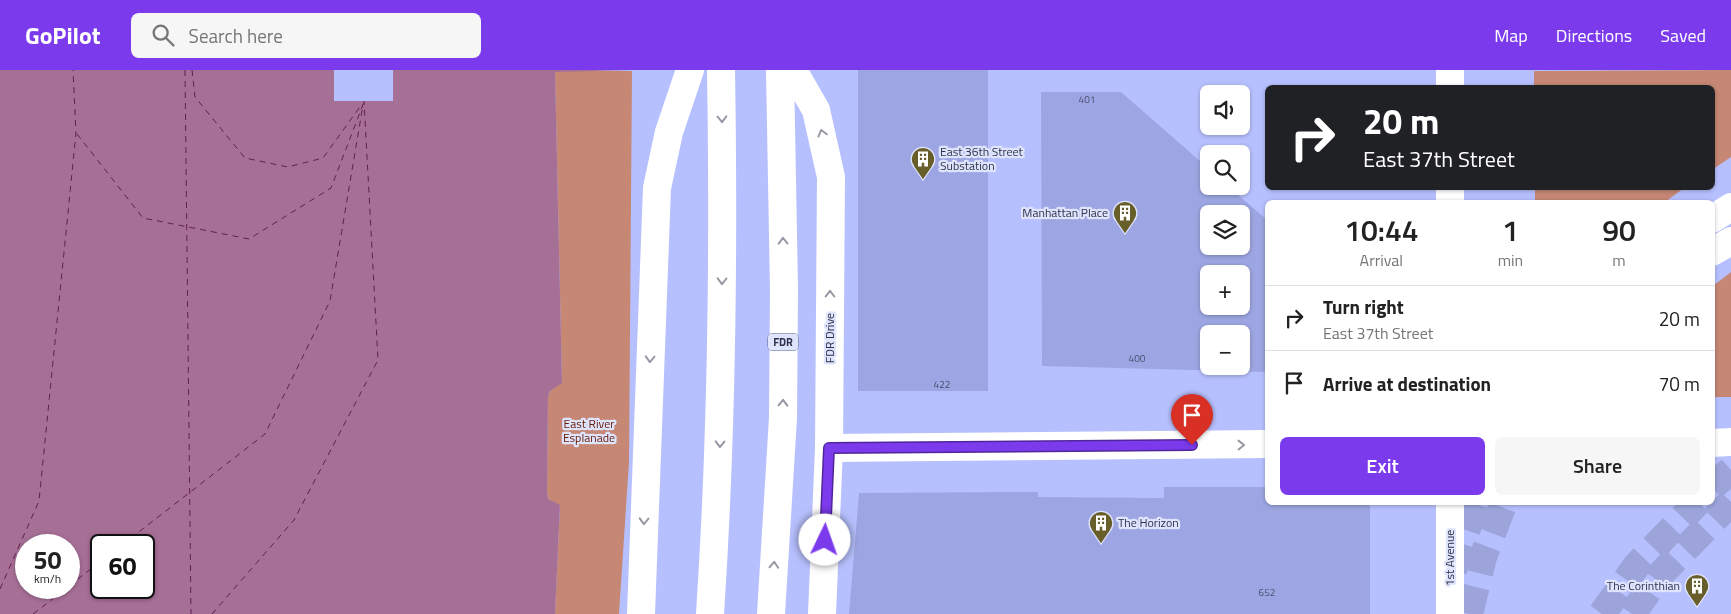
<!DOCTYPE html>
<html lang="en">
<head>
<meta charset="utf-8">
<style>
  body { margin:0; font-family:"Titillium Web",sans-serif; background:#f6f6f6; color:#222; height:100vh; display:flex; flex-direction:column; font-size:19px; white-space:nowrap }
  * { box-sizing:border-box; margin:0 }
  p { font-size:16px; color:#767676 }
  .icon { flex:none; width:28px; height:28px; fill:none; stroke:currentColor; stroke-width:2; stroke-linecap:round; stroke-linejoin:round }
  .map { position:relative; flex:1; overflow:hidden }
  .sheet { position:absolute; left:1265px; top:130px; width:450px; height:305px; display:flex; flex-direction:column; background:#fff; border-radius:8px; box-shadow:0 1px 4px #0004 }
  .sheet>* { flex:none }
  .top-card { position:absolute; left:1265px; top:15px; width:450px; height:105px; border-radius:8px; box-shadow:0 1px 4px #0004; background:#202124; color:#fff; overflow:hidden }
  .controls { position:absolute; left:1200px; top:15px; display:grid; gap:10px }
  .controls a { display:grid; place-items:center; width:50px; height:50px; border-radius:8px; background:#fff; box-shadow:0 1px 4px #0004; font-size:25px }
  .speed { position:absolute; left:15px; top:464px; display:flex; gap:10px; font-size:25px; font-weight:700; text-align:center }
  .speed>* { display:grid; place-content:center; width:65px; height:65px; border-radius:50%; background:#fff; box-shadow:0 1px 4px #0004; line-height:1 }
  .speed small { font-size:12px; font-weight:400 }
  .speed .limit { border:2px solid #111; border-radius:8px; background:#fff; color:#111 }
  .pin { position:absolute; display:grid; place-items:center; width:42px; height:42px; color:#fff; margin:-51px -21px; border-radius:50% 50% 50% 0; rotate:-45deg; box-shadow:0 0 5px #0007 }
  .pin .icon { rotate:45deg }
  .me { position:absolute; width:55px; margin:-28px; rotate:3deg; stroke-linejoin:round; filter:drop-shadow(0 0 4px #0008) }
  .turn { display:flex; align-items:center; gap:18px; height:105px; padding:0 15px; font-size:22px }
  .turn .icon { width:65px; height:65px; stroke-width:2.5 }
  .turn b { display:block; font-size:35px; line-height:42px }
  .eta { display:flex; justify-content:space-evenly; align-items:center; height:85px; text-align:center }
  .eta b { font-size:30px; font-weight:600; line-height:35px }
  .cta { display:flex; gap:10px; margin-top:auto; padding:10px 15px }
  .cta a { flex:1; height:58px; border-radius:8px; background:#7c3aed; color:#fff; font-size:20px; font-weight:600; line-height:58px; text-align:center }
  .cta a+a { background:#f6f6f6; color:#222 }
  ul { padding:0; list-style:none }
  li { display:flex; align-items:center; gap:15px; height:65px; padding:0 15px; border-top:1px solid #e0e0e0 }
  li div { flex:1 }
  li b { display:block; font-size:19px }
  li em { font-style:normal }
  header { display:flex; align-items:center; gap:30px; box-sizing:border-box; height:70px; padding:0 25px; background:#7c3aed; color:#fff }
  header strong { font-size:24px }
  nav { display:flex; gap:28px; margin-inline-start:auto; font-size:18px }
  .search { width:350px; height:45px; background:#f6f6f6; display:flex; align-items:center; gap:12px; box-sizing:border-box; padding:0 18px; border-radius:8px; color:#767676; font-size:19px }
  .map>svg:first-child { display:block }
  .green { fill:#c68774 }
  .water { fill:#a66f96; fill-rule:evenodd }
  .pier { fill:#b7c0fe }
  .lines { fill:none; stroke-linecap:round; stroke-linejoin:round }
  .ferry { stroke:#621f53; stroke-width:1; stroke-dasharray:6 5; stroke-linecap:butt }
  .building { fill:#9da6e2; fill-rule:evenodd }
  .highway-tunnel { stroke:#9ca4da; stroke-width:28; stroke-dasharray:28 14; stroke-linecap:butt }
  .secondary { stroke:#fff; stroke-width:28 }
  .primary { stroke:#fff; stroke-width:28 }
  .highway { stroke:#fff; stroke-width:28 }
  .oneway { stroke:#9798a4 }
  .route-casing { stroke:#51269a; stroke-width:12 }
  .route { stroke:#7c3aed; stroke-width:9 }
  .labels { text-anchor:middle; stroke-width:4.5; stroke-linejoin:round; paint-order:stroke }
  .number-label { font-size:10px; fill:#4a4f70 }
  .shield { fill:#dfe4fd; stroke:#646780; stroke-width:1 }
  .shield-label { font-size:11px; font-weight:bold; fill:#2f324a }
  .poi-label { font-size:12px; fill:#2f324a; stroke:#dfe4fd; text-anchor:start }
  .street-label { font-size:12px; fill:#2f324a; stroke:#dfe4fd }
  .park-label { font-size:12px; fill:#681900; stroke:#dfe4fd }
</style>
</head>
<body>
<header>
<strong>GoPilot</strong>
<div class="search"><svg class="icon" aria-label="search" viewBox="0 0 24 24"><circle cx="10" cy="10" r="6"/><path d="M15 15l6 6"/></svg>Search here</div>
<nav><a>Map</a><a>Directions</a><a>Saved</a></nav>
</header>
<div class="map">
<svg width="1731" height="544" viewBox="0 0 1731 544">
  <rect width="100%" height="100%" fill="#b7c0fe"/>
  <g class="green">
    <path d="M1731,0v87l-18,12 -1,-81 -178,-1v-16z"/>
    <path d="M555,1h77l-3,391 -10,152h-64l5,-108 -12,-7 -1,-7 1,-95 2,-6 12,-9z"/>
    <path d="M1535,118h149l-19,14h-130z"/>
    <path d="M1731,202v125h-18v-111z"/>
  </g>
  <path class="water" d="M0,0h632l-77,2 7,311 -12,8 -2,6 -1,95 1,7 12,6 -5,109h-555zM26,475h43v43h-43zM101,475h43v43h-43z"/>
  <rect class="pier" x="334" y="0" width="59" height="31"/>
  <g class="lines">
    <g class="ferry">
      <path d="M185,0l6,544"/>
      <path d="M192,0l3,27 50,61 43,9 35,-9 39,-54"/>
      <path d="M77,64l66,84 106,21 82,-51 33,-86"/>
      <path d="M122,475l143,-111 65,-133 33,-196"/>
      <path d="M69,516l32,-25"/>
      <path d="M0,519l39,-88 37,-368 -3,-63"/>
      <path d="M33,544l34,-26"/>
      <path d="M212,544l82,-94 84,-160 -14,-259"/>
    </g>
  </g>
  <g class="building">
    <rect x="858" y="0" width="130" height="321"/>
    <path d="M1041,22h80l88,77v17h19l40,35v151l-226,-6zM1209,144h32v32h-32zM1209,204h32v32h-32zM1209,264h32v32h-32z"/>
    <path d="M1164,417h104v15h102v112h-521l10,-121 179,-1v5l126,1z"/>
  </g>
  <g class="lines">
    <g class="highway-tunnel">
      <path d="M1712,417l19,-17"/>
      <path d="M1453,500l23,-68"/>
      <path d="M1469,544l14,-57 21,-55"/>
      <path d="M1602,544l35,-49 61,-63"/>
      <path d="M1632,544l26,-37 73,-75"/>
    </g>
    <g class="secondary">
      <path d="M1712,373l19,-1"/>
      <path d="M829,378l439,-4"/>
    </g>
    <g class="primary">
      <path d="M793,0l23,40 15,67 -2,271 -7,166"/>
      <path d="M1450,18v-18"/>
      <path d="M1450,132v-14"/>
      <path d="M1450,544v-112"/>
    </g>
    <g class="highway">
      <path d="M1712,149l19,-12"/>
      <path d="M1712,182l19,-11"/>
      <path d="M641,544l16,-426 12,-56 21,-62"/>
      <path d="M710,544c12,-181 14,-362 11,-544"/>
      <path d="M771,544l12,-196 1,-128 -4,-220"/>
    </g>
  </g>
  <defs><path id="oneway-chevron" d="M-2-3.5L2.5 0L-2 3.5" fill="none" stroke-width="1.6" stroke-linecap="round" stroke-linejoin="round" transform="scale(1.25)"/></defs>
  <g class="oneway">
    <use href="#oneway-chevron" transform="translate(722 49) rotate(89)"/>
    <use href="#oneway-chevron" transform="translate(822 63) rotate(-105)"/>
    <use href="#oneway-chevron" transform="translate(783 171) rotate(-91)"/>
    <use href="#oneway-chevron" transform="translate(722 211) rotate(91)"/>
    <use href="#oneway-chevron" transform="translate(830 224) rotate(-90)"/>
    <use href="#oneway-chevron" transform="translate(650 289) rotate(92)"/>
    <use href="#oneway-chevron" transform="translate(783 333) rotate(-89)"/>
    <use href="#oneway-chevron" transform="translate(720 374) rotate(91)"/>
    <use href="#oneway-chevron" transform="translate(1241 375) rotate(-1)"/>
    <use href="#oneway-chevron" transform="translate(644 451) rotate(92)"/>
    <use href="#oneway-chevron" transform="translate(774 495) rotate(-87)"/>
  </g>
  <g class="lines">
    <g class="route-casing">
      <path id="route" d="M825,470l4,-92 363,-3"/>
    </g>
    <use href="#route" class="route"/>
  </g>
  <defs>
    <g id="building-pin" transform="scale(1.25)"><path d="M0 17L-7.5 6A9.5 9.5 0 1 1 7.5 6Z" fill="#685e2a" stroke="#dfe4fd"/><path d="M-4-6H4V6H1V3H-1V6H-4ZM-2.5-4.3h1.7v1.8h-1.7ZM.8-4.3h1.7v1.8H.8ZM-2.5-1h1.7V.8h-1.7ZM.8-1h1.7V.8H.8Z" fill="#fff"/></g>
  </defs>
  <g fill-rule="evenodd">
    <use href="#building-pin" x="923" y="89"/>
    <use href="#building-pin" x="1125" y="143"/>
    <use href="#building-pin" x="1101" y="453"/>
    <use href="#building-pin" x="1697" y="516"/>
  </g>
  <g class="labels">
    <g class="number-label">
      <text x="1087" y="33">401</text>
      <text x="1137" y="292">400</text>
      <text x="942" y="318">422</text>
      <text x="1267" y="526">652</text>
    </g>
    <rect class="shield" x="768" y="263.5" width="30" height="17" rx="4"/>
    <g class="shield-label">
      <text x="783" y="276">FDR</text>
    </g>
    <g class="poi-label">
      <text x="940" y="86">East 36th Street<tspan x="940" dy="14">Substation</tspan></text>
      <text x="1108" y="147" text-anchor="end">Manhattan Place</text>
      <text x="1118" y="457">The Horizon</text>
      <text x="1680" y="520" text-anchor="end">The Corinthian</text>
    </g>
    <g class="street-label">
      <text transform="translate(830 268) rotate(-90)" y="4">FDR Drive</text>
      <text transform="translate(1450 488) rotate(-90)" y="4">1st Avenue</text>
    </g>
    <g class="park-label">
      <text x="589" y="358">East River<tspan x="589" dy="14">Esplanade</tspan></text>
    </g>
  </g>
</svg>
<div class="controls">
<a><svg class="icon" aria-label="sound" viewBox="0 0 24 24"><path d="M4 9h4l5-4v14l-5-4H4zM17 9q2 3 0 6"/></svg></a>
<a><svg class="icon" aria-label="search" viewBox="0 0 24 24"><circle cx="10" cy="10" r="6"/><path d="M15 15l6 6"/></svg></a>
<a><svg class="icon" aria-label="layers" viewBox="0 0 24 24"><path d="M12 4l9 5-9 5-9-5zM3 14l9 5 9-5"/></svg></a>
<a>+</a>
<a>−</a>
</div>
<div class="speed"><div>50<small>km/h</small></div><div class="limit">60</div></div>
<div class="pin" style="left:1192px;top:375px;background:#d93025"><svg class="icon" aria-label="arrive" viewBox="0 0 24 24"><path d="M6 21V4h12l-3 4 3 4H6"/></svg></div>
<svg class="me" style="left:825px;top:470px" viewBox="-20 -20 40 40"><circle r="19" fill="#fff"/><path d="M0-13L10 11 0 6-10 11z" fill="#7c3aed"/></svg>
<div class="top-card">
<div class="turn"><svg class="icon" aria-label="right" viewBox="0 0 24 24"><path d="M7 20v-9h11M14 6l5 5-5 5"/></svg><div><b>20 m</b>East 37th Street</div></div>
</div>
<section class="sheet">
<div class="eta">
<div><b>10:44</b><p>Arrival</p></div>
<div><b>1</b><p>min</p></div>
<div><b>90</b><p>m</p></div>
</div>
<ul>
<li><svg class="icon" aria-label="right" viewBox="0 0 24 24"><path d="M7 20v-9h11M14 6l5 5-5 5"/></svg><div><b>Turn right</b><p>East 37th Street</p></div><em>20 m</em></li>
<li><svg class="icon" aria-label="arrive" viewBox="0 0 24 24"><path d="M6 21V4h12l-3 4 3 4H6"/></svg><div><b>Arrive at destination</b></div><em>70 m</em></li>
</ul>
<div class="cta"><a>Exit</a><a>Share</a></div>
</section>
</div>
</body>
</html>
